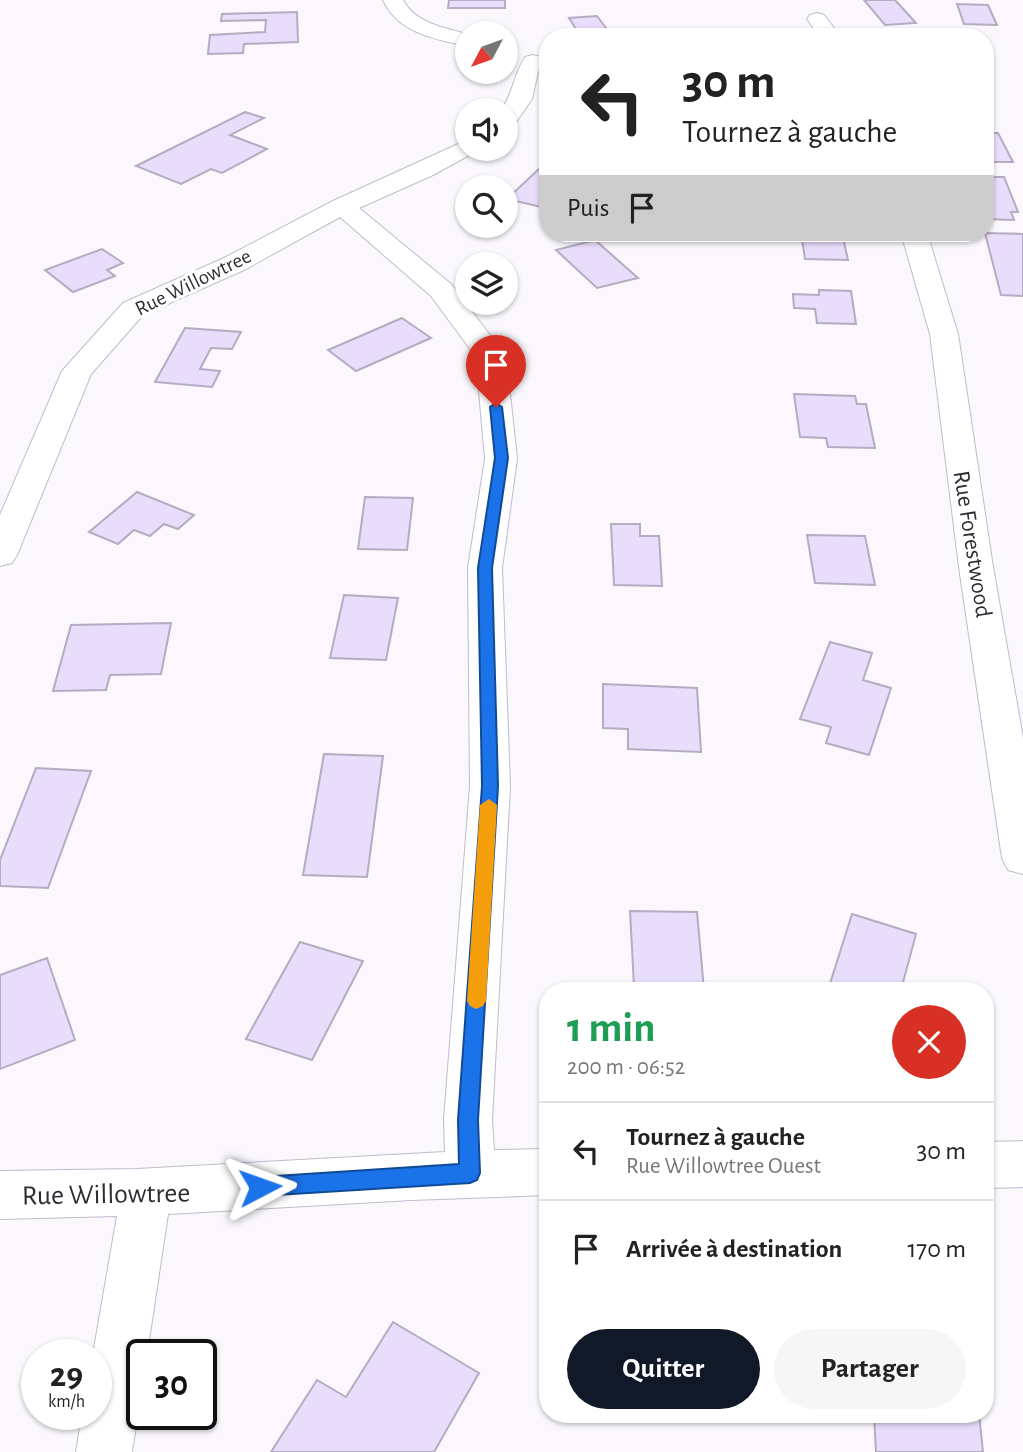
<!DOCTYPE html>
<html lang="fr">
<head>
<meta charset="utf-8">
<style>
  body { margin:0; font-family:"Alegreya Sans",sans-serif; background:#f6f6f6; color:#222; height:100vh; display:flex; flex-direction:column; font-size:26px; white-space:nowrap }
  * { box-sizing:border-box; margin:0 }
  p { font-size:23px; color:#767676 }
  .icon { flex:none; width:38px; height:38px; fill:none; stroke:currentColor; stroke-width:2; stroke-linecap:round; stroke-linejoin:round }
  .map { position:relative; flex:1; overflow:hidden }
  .details { position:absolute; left:539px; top:982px; width:455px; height:441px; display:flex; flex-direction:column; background:#fff; border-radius:28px; box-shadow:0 2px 5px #0004 }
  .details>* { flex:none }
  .banner { position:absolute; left:539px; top:28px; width:455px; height:214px; border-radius:28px; box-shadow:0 2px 5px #0004; background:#fff; color:#222; overflow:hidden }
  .needle { width:46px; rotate:229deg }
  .controls { position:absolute; left:455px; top:21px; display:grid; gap:14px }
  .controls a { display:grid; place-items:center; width:63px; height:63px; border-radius:50%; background:#fff; box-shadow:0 2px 5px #0004; font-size:35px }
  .speed { position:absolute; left:21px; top:1339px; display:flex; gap:14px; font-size:35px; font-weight:700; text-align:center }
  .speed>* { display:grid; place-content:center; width:91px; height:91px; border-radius:50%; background:#fff; box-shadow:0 2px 5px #0004; line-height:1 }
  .speed small { font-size:18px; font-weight:400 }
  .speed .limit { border:4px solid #111; border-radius:10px; background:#fff; color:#111 }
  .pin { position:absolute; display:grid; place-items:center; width:60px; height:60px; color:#fff; margin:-72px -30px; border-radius:50% 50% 50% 0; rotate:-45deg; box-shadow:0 0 7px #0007 }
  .pin .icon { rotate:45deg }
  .me { position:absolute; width:77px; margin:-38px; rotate:86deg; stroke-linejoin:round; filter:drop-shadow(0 0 5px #0008) }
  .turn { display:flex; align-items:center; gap:24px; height:147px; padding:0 28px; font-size:32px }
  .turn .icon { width:91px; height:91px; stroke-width:2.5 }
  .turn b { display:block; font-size:49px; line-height:60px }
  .then { display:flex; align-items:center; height:66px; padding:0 28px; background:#0003; gap:14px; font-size:26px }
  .round { display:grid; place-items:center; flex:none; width:74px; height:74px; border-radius:37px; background:#f6f6f6 }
  .headline { display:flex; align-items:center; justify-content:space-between; height:119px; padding:0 28px }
  h1 { font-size:42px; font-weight:700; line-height:52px; color:#1e9e55 }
  .primary-button { display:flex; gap:14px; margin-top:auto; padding:14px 28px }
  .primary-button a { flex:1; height:80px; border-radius:42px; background:#111827; color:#fff; font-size:28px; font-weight:700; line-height:80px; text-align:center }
  .primary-button a+a { background:#f6f6f6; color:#222 }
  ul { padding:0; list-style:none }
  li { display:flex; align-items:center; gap:21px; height:98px; padding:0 28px; border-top:2px solid #e0e0e0 }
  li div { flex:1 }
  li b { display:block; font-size:26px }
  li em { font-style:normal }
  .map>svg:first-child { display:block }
  .building { fill:#e8ddfb; stroke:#b4acc1; stroke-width:2 }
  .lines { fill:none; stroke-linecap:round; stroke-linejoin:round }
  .street-casing { stroke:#c1bacf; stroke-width:2 }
  .street { fill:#fff; fill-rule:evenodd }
  .route { fill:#1a73e8; stroke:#114b97; stroke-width:2 }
  .slow { fill:#f59e0b }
  .labels { text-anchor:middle; stroke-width:6; stroke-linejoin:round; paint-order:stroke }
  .far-street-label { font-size:21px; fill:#2e2b33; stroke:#fff }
  .street-label { font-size:24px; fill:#2e2b33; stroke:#fff }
  .near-street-label { font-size:28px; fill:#2e2b33; stroke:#fff }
</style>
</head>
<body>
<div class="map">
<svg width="1023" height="1452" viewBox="0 0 1023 1452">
  <rect width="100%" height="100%" fill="#faf8fd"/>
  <g class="building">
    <path d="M449,0h56v8h-57z"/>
    <path d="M864,0h31l21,23 -31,2z"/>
    <path d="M957,4l31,1 9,20 -33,-1z"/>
    <path d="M297,12l1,30 -54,2 -1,9 -35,1 2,-19 55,-3 1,-12 -45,1 1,-7z"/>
    <path d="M597,16l16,21h-32l-12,-19z"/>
    <path d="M245,112l19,6 -34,17 37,14 -45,24 -11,-4 -30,15 -45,-18z"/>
    <path d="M985,133h13l15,29h-28z"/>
    <path d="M542,166l6,2v34l-7,5 -34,-8z"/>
    <path d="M985,177h19l14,35h-7l3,8 -29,-1z"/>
    <path d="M801,233h41l6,27 -43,-1z"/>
    <path d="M985,233l38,1v62l-22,-1z"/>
    <path d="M595,240l43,38 -41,10 -41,-38z"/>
    <path d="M102,249l21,14 -16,7 8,6 -42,16 -28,-22z"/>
    <path d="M819,290l32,1 5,33 -39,-1 -2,-14 -21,-1 -1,-14 26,1z"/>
    <path d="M402,318l29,20 -75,33 -28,-21z"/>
    <path d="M185,328l56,4 -9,17 -21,-1 -11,21 20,2 -8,16 -57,-5z"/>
    <path d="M794,394l61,2 2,8h9l9,44 -47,-1 -2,-9 -26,-1z"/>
    <path d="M137,492l57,23 -16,14 -14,-5 -14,12 -16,-6 -16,14 -29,-12z"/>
    <path d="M365,497l48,1 -6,52 -49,-1z"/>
    <path d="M611,524h29v12h19l3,50 -48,-1z"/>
    <path d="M807,535l58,1 10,49 -60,-2z"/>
    <path d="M344,595l54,3 -12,62 -56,-2z"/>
    <path d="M171,623l-10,51 -51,1 -4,15 -53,1 18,-66z"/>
    <path d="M830,642l42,11 -9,27 28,8 -22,67 -43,-12 5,-16 -31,-8z"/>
    <path d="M603,684l94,4 4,64 -73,-3v-20l-25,-1z"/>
    <path d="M324,754l59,2 -16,121 -64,-2z"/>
    <path d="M36,768l55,3 -43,117 -48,-2v-26z"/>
    <path d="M630,911l67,1 7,78h-137v-5l67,1z"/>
    <path d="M852,914l64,20 -15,56h-73z"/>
    <path d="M300,942l63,19 -51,99 -66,-21z"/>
    <path d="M47,958l28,82 -75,29v-94z"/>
    <path d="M393,1322l86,51 -45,79h-163l46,-72 29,17z"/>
    <path d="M874,1414h105l4,38h-107z"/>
  </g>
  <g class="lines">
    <g class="street-casing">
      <g id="street">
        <path d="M383,0h20c12,23 42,28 64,34v12c-32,-7 -69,-13 -84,-46z"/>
        <path d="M817,13l7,2 17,22h-21l-13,-18 3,-4z"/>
        <path d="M533,55l8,2 3,5 -6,10 -6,27 -18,26 -8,2v-17h-5c12,-16 13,-36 24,-53z"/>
        <path d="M467,140v9h11l-3,3 -42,23 -74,33 92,76 55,72 11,103 -15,109 8,218 -18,334 2,30 54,-1v46l-137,5 -243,14 -21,140h-5v35l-10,63h-56l6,-38h14v-60h-3l24,-138 -117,3v-48l137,-2 308,-17 -1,-32 26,-334 -2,-218 17,-109 -9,-102 -45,-61 -91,-79 -96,53 -101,45 -52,59 -74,181 -5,8 -12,3v-51l62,-144 61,-68 101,-45 109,-57z"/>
        <path d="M901,233h26l31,101 35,233 30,171v136l-15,-4 -6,-12 -43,-291 -29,-233z"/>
        <path d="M1023,1141v46l-38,1v-46z"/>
      </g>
    </g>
    <use href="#street" class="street"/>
  </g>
  <path class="route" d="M496,403l6,4 6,51 -16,110 6,218 -20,334 2,53 -3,7 -7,3 -210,13 -8,-2 -3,-7 3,-7 8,-3 199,-13 -1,-44 24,-334 -4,-218 17,-110 -5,-51z"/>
  <path class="slow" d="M489,799l8,6 -11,196 -3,5 -7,3 -6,-3 -3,-5 13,-196z"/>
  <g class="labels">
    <g class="far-street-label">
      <text transform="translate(193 282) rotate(-26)" y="7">Rue Willowtree</text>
    </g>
    <g class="street-label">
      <text transform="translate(973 544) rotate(81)" y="8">Rue Forestwood</text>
    </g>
    <g class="near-street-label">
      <text transform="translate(106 1193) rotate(-1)" y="10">Rue Willowtree</text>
    </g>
  </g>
</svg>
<div class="controls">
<a><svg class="needle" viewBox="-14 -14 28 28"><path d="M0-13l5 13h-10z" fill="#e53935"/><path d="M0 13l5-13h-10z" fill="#767676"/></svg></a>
<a><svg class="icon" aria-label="sound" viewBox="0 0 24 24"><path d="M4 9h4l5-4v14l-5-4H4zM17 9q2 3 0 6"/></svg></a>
<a><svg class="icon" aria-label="search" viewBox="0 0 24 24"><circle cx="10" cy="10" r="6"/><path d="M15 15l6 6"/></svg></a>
<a><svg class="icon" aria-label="layers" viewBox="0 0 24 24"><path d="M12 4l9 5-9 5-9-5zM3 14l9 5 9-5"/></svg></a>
</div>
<div class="speed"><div>29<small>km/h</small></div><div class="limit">30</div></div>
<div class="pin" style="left:496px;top:407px;background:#d93025"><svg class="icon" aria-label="arrive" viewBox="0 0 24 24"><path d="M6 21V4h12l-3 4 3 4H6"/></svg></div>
<svg class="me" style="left:260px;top:1187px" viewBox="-20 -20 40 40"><path d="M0-17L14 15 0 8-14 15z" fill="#1a73e8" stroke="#fff" stroke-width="4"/></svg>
<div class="banner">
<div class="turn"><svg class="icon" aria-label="left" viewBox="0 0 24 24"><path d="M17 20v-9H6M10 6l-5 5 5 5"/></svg><div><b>30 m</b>Tournez à gauche</div></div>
<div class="then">Puis<svg class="icon" aria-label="arrive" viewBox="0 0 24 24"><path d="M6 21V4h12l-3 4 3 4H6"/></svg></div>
</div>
<section class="details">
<div class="headline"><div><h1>1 min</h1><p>200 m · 06:52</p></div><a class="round" style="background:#d93025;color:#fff"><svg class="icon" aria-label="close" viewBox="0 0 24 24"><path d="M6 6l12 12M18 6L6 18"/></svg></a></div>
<ul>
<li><svg class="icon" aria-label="left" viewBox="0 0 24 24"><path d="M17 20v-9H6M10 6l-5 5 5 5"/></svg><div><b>Tournez à gauche</b><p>Rue Willowtree Ouest</p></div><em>30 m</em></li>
<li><svg class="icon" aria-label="arrive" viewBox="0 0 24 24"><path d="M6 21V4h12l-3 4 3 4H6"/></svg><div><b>Arrivée à destination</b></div><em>170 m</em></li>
</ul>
<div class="primary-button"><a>Quitter</a><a>Partager</a></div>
</section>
</div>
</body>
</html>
